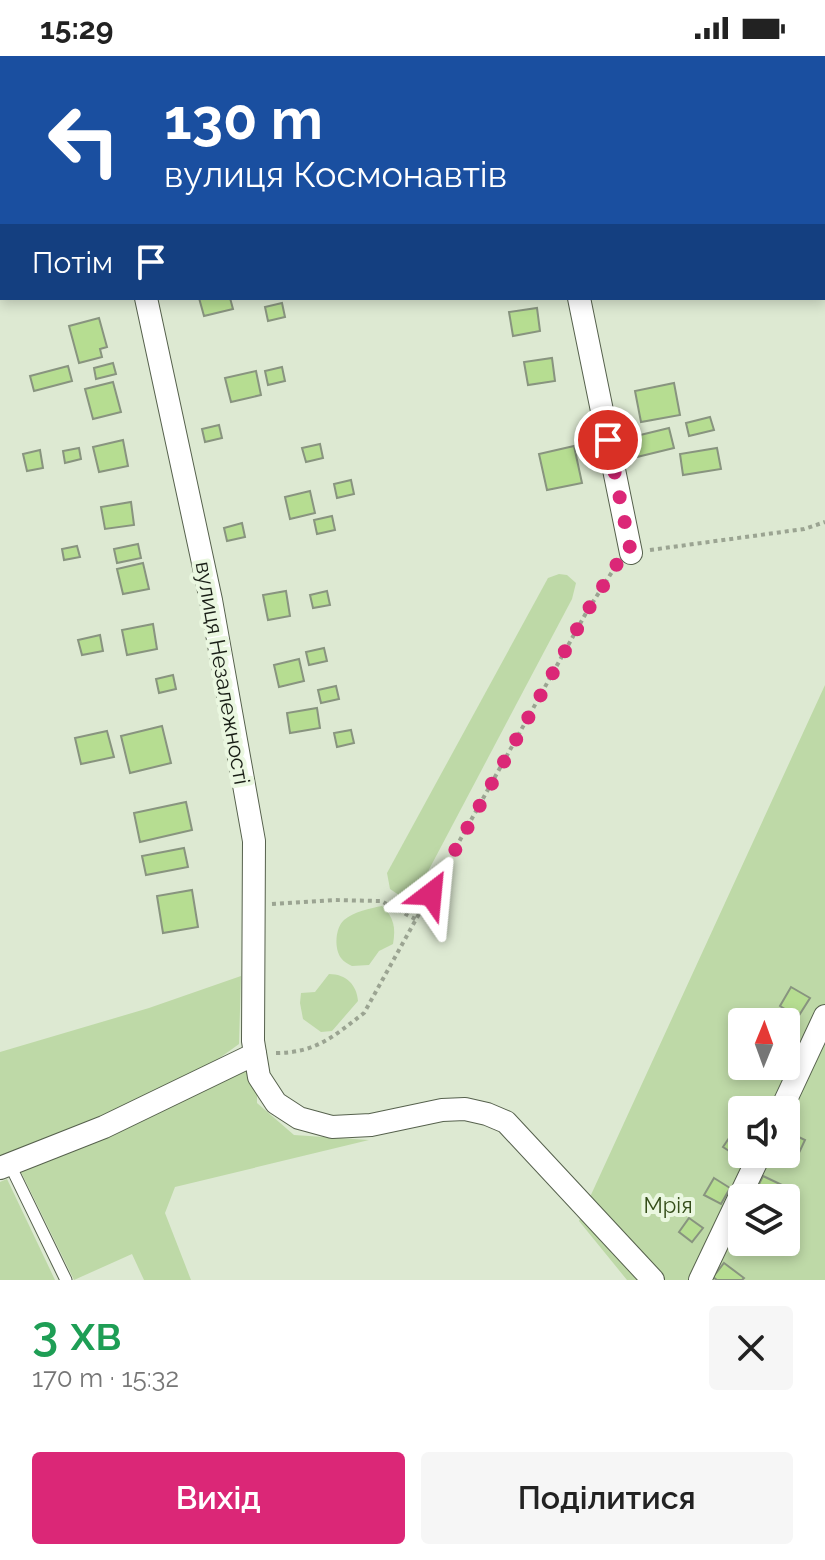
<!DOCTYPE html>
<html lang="uk">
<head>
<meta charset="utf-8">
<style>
  body { margin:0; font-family:Raleway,sans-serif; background:#f6f6f6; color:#222; height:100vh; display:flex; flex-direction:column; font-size:30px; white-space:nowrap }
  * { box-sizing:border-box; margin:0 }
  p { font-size:26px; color:#767676 }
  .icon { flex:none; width:44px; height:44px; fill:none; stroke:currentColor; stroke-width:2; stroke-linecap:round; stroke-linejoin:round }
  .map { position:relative; height:1224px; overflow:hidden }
  .details { display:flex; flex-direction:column; background:#fff; flex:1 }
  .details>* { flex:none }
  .hud { position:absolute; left:0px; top:0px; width:826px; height:244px; box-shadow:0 4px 12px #0003; background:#1a4fa0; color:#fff; overflow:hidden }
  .needle { width:52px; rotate:1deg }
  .fabs { position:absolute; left:728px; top:952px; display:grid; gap:16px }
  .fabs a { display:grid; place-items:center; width:72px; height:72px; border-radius:8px; background:#fff; box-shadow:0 4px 12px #0003; font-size:40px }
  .pin { position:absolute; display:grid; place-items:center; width:68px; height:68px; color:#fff; margin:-34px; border:4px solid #fff; border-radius:50%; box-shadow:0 2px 8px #0007 }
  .me { position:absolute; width:88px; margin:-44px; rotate:29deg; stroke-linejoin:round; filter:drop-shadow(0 0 6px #0008) }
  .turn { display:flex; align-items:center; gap:28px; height:168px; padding:0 32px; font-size:36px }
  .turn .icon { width:104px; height:104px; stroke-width:2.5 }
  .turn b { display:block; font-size:56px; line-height:68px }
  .then { display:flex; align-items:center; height:76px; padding:0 32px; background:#0003; gap:16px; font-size:30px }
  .round { display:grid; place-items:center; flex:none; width:84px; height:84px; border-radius:8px; background:#f6f6f6 }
  .summary { display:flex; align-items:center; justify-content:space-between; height:136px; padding:0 32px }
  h1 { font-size:48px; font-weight:600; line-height:60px; color:#1e9e55 }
  .action { display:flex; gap:16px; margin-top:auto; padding:16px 32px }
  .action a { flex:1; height:92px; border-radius:8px; background:#db2777; color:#fff; font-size:32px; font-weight:600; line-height:92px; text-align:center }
  .action a+a { background:#f6f6f6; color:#222 }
  .status { display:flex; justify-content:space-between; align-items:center; height:56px; padding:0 40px; background:#fff; direction:ltr }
  .status svg { height:22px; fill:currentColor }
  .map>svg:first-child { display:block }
  .green { fill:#bed9a7; fill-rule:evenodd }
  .building { fill:#b6dd91; stroke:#88947f; stroke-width:2 }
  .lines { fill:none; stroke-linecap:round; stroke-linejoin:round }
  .service-casing { stroke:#56614d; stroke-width:13 }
  .minor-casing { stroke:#56614d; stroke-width:24 }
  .path { stroke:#9ba492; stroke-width:4; stroke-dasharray:4 4; stroke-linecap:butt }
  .service { stroke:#fff; stroke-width:11 }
  .minor { stroke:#fff; stroke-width:22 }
  .route { stroke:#db2777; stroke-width:14; stroke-dasharray:0 25.2 }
  .labels { text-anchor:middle; stroke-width:8; stroke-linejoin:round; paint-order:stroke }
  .street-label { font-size:22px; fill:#181d15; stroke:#eaf7e0 }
  .park-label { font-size:22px; fill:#354e1a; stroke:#eaf7e0 }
</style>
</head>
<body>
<div class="status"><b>15:29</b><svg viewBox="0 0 49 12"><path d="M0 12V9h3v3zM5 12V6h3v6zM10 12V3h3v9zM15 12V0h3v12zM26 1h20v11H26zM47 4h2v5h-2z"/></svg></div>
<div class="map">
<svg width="825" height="1224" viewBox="0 0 825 1224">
  <rect width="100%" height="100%" fill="#dde9d2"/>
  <g class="green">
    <path d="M559,518l8,1 9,8 -4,16 -157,297 -10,3 -15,-10 -3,-16 161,-295z"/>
    <path d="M825,629v595h-198l-48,-59zM742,966h44v44h-44zM742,1054h44v44h-44zM742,1142h44v44h-44z"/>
    <path d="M382,850c12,11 14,22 11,38l-14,7 -10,14 -17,1c-4,-2 -8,-4 -11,-8 -7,-9 -6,-30 3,-38 9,-8 27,-12 38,-14z"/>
    <path d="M329,918c17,0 28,11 29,27l-26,30 -11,1 -18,-13 -3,-16 1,-10 14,-1z"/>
    <path d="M241,920l-2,68c-71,54 -157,84 -239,116v-108l149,-44z"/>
    <path d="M240,1013l8,3 9,18v13l37,32 75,5 -194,47 -10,26 26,67h-47l-12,-26 -58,26 -53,-108 85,-37z"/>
    <path d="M7,1123l48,101h-55v-98z"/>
  </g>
  <g class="building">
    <path d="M0,0l26,2h-24l-2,40z"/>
    <path d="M199,242h31l3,11 -29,7z"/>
    <path d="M282,247l3,14 -17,4 -3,-14z"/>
    <path d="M537,252l3,23 -27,5 -4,-24z"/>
    <path d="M99,262l8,29 -7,2 2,8 -23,6 -10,-37z"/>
    <path d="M552,302l3,23 -27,4 -4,-23z"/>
    <path d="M113,307l3,11 -20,5 -2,-11z"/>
    <path d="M68,310l4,15 -38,10 -4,-15z"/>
    <path d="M282,311l3,14 -17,4 -3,-14z"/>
    <path d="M256,315l5,24 -30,7 -6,-24z"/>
    <path d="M113,326l8,30 -28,7 -8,-30z"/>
    <path d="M674,327l6,32 -39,7 -6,-31z"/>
    <path d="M710,361l4,13 -25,6 -3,-13z"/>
    <path d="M219,369l3,13 -17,4 -3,-13z"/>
    <path d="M669,372l5,20 -37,9 -5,-20z"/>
    <path d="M123,384l5,26 -29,6 -6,-25z"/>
    <path d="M320,388l3,14 -17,4 -4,-14z"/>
    <path d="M574,390l8,37 -35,7 -8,-36z"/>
    <path d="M79,392l2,11 -16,4 -2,-12z"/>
    <path d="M717,392l4,21 -38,6 -3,-21z"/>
    <path d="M40,394l3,18 -16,3 -4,-17z"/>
    <path d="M351,424l3,14 -17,4 -3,-14z"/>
    <path d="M310,435l5,22 -25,6 -5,-22z"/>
    <path d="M131,446l3,23 -29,4 -4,-22z"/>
    <path d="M332,460l3,14 -18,4 -3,-14z"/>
    <path d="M242,467l3,14 -18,4 -3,-13z"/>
    <path d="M138,488l3,14 -24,5 -3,-14z"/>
    <path d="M77,490l3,11 -16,3 -2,-11z"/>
    <path d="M143,507l6,26 -26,5 -6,-25z"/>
    <path d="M286,535l4,25 -22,4 -5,-25z"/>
    <path d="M327,535l3,14 -17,3 -3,-13z"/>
    <path d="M153,568l4,25 -30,6 -5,-25z"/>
    <path d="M100,579l3,16 -21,4 -4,-15z"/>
    <path d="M324,592l3,13 -18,4 -3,-13z"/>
    <path d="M299,603l5,22 -25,6 -5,-22z"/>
    <path d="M173,619l3,14 -17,4 -3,-14z"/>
    <path d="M336,630l3,13 -18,4 -3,-13z"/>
    <path d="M317,652l3,20 -30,5 -3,-20z"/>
    <path d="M162,670l9,37 -41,10 -9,-37z"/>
    <path d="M351,674l3,13 -17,4 -3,-14z"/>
    <path d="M107,675l7,26 -33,7 -6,-26z"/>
    <path d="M186,746l6,28 -52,12 -6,-29z"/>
    <path d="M184,792l4,19 -42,8 -4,-19z"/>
    <path d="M192,834l6,37 -35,6 -6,-37z"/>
    <path d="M791,931l19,11 -12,19 -18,-11z"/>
    <path d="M786,1075l19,9 -7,15 -12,-6z"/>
    <path d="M731,1079l11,7 -2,16 -17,-11z"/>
    <path d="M763,1120l19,9 -7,13 -19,-8z"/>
    <path d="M714,1122l16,10 -9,16 -17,-9z"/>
    <path d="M689,1162l14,10 -11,14 -13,-10z"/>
    <path d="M724,1207l20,15 -2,2h-25l-4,-3z"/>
  </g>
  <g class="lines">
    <g class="service-casing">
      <path id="service" d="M10,1109l56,115"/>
    </g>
    <g class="minor-casing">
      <g id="minor">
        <path d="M95,0v2"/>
        <path d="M530,0l1,2"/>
        <path d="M146,242l65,302 43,241 -1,200 6,36 17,26 23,15 33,9 39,-2 71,-15 23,-1 22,5 19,8 147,158"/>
        <path d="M579,242l52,255"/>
        <path d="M781,1054l44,-94"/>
        <path d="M0,1112l104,-41 151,-73"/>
        <path d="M700,1224l60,-126"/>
      </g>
    </g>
    <g class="path">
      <path d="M650,494l154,-21 21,-7"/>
      <path d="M272,848l62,-4 47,1 36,19"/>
      <path d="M276,997c40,0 58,-17 88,-40l222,-400 31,-49"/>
    </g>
    <use href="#service" class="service"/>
    <use href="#minor" class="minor"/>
  </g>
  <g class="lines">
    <path class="route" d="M431,838l155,-281 31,-49 14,-11 -23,-113"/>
  </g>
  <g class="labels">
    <g class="street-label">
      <text transform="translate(223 617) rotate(80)" y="8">вулиця Незалежності</text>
    </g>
    <g class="park-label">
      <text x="668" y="1157">Мрія</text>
    </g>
  </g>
</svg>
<div class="fabs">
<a><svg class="needle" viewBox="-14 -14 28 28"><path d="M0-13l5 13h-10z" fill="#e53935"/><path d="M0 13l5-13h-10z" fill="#767676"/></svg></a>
<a><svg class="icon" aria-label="sound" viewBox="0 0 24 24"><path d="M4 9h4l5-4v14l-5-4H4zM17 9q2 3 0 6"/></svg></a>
<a><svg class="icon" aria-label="layers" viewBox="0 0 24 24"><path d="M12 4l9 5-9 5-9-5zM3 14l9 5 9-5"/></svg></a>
</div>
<div class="pin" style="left:608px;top:384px;background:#d93025"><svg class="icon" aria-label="arrive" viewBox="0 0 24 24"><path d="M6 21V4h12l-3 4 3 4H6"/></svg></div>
<svg class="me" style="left:431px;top:838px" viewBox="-20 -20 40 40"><path d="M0-17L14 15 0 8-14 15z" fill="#db2777" stroke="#fff" stroke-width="4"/></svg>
<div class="hud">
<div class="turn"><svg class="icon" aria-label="left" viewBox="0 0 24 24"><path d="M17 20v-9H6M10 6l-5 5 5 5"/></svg><div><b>130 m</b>вулиця Космонавтів</div></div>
<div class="then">Потім<svg class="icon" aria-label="arrive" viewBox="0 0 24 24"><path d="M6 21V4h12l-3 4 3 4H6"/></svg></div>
</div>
</div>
<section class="details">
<div class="summary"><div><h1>3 хв</h1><p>170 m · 15:32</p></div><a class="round"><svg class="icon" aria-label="close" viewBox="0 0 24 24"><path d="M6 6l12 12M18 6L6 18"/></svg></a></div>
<div class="action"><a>Вихід</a><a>Поділитися</a></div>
</section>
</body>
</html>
